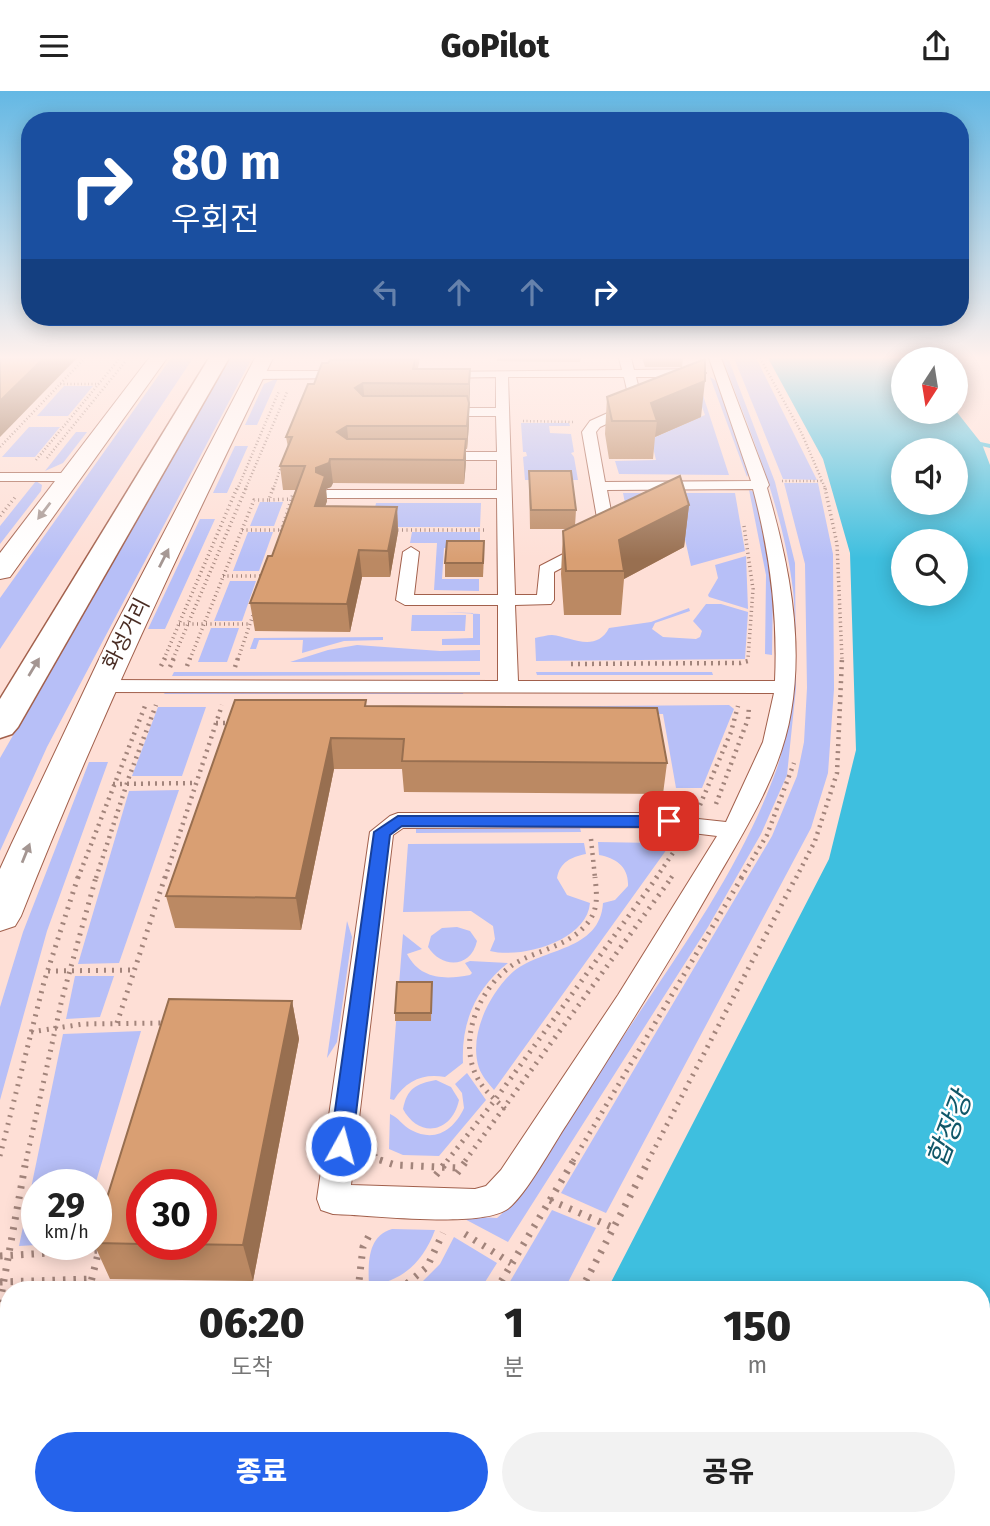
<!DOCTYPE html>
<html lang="ko">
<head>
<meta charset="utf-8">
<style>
  body { margin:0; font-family:"Fira Sans","Noto Sans KR",sans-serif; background:#f2f2f2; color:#222; height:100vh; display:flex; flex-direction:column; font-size:26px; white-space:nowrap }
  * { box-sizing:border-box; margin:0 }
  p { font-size:23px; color:#767676 }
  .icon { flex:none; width:38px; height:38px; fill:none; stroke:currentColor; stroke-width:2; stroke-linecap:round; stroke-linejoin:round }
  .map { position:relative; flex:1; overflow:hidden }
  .drawer { position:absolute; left:0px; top:1190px; width:990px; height:245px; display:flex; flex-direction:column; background:#fff; border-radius:28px 28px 0 0; box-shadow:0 4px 18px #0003 }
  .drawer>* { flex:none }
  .hud { position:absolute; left:21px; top:21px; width:948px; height:214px; border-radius:28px; box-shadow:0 4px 18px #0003; background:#1a4fa0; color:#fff; overflow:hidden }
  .needle { width:46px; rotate:192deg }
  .fabs { position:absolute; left:891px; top:256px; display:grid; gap:14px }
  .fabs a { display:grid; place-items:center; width:77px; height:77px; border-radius:50%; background:#fff; box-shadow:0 4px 18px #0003; font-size:35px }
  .speed { position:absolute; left:21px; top:1078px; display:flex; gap:14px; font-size:35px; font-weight:700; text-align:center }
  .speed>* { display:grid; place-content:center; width:91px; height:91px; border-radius:50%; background:#fff; box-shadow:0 4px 18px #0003; line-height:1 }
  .speed small { font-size:18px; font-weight:400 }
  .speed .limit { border:10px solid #d22; background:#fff; color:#111 }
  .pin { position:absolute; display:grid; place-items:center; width:60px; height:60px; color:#fff; margin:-30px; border-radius:14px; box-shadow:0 4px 10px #0006 }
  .me { position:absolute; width:77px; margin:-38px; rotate:7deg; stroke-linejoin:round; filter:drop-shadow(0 0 5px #0008) }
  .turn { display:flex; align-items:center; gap:24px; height:147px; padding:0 35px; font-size:32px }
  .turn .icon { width:91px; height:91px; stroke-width:2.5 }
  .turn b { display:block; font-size:49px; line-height:60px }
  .lanes { display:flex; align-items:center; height:66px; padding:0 35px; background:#0003; justify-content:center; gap:35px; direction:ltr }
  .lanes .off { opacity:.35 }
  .eta { display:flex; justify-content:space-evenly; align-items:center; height:119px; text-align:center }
  .eta b { font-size:42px; font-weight:800; line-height:49px }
  .action { display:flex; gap:14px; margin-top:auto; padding:14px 35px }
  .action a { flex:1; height:80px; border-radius:42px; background:#2563eb; color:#fff; font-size:28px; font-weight:800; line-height:80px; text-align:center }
  .action a+a { background:#f2f2f2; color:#222 }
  header { display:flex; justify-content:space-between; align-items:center; height:91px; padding:0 35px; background:#fff; font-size:32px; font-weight:800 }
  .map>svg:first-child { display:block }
  .green { fill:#b7bff7 }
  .water { fill:#3ebfdf; fill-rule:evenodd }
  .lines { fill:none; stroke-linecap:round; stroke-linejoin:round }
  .stream { fill:#3ebfdf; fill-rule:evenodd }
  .street-casing { stroke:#a2604c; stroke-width:2 }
  .primary-casing { stroke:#a2604c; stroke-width:2 }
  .highway-casing { stroke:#a2604c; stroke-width:3 }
  .path-far4 { stroke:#a2847b; stroke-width:2.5; stroke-dasharray:1 2.5; stroke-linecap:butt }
  .path-far3 { stroke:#a2847b; stroke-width:3.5; stroke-dasharray:1 3.5; stroke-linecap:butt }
  .path-far2 { stroke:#a2847b; stroke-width:4.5; stroke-dasharray:2 5; stroke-linecap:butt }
  .path-far1 { stroke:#a2847b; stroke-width:5; stroke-dasharray:2 6; stroke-linecap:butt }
  .path { stroke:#a2847b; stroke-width:7; stroke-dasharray:2.5 8; stroke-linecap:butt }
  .street { fill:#fff; fill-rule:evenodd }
  .primary { fill:#fff; fill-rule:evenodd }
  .highway { fill:#fff; fill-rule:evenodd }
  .wall { fill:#bb8963; fill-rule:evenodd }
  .shaded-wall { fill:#986f50 }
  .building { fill:#d99f73; stroke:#986f50; stroke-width:2 }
  .oneway { fill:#a49692 }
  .route { fill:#2563eb; stroke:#184099; stroke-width:2 }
  .labels { text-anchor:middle; stroke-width:5; stroke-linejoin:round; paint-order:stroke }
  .street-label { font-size:21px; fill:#4a2d24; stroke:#fff }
  .near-water-label { font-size:28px; font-style:italic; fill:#115869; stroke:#fff }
</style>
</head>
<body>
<header><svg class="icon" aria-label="menu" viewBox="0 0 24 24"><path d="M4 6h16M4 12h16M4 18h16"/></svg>GoPilot<svg class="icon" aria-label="share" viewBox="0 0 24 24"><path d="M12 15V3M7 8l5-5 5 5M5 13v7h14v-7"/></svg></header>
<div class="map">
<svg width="990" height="1435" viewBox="0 0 990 1435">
  <rect width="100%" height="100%" fill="#fedfd6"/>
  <g class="green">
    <path d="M171,267h22l-193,291v-51z"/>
    <path d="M230,267h22l-205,389 -47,104v-93z"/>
    <path d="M722,267h6l47,124 20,81 1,125 -9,87 -26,59 -53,93 -200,315 -49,-26 38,2 10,-9c45,-67 91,-134 136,-202 51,-76 103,-152 134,-239 15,-42 21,-133 16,-178 -10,-82 -42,-156 -71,-232z"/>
    <path d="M734,267h22l61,122 -34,-1z"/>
    <path d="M710,286l6,4 33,91 -2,5z"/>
    <path d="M278,287l-21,47h-12l19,-41z"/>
    <path d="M648,289h50l31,95 -110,-1 -4,-13 41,-1 -5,-21 54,-24 -9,-24h-45z"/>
    <path d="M64,295h29l-25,30h-31z"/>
    <path d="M521,332h48l1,3h-21l1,7 21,1 3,18 -3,1 3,4 4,23h-53l-2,-23 4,-1 -1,-4h-3z"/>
    <path d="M29,336h31l-25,30h-33z"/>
    <path d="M76,341h11l-24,31 -18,8z"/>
    <path d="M235,355h13l-21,47h-14z"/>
    <path d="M36,390l6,4 -1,6 -41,53v-18z"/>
    <path d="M784,392h34l15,71 1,135 -6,84 -17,55 -205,385 -45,-20 211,-357 25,-60 7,-34 3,-54 -2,-124z"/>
    <path d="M749,399l5,2 12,47 7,49 -1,67 -7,-1 1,-79z"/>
    <path d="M623,402h112l10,58 -54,15 -13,-58h-52z"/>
    <path d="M260,411h23l-9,24h-24z"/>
    <path d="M376,412h105l-1,24h-109z"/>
    <path d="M200,428h15l-50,110h-17z"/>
    <path d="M248,441h25l-14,39h-26z"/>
    <path d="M412,441h68v16h-36l-2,31h37v12l-45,-1 3,-47h-27z"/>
    <path d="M746,465l2,53 -39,-12 -1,-2 10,-17 -3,-13z"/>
    <path d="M230,490h26l-14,40h-28z"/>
    <path d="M706,513h15l27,8 -3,47 -209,2 -1,-23c5,-1 12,-3 17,-3 19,2 44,18 57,-7l42,-6 38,-14 1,3 -35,12 -3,6 11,8 33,2 4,-2 2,-6 -9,-10z"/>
    <path d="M443,521l37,2v31h-38v-6l31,-1v-25z"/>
    <path d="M412,524h54l-1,16h-54z"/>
    <path d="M211,537h28l-12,34h-29z"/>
    <path d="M383,546v3l-39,1 -42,12 1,-13h-44l-3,9h-6l4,-11z"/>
    <path d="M357,554l83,6 40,-1v11l-190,1 38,-12z"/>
    <path d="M174,581h306v3l-308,1z"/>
    <path d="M536,581h176l1,3h-176z"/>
    <path d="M166,600h298l-1,3h-299z"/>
    <path d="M729,614l5,4 -32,79h-26l-13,-74 -203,1 1,-8z"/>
    <path d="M158,616h48l-24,69h-50z"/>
    <path d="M89,671h19l-61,169 -47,169v-93l23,-75z"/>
    <path d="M179,699l-60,173 -41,1 51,-173z"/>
    <path d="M580,737l1,4 -165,1v-4z"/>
    <path d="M598,751l57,1h8l4,6 -173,241c-6,-7 -12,-14 -15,-22 -11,-33 11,-76 35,-97 29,-23 86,-20 89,-68l12,-3 13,-14c1,-19 -12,-28 -29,-31z"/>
    <path d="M584,752l2,11c-15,3 -26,8 -29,24l10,17 23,8c-3,38 -69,56 -100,48l5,-12 -2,-13 -22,-15 -68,1 5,-68z"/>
    <path d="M347,830l5,16 -15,105 -10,16z"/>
    <path d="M457,836l13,4 7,10c-6,27 -35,28 -49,6l3,-11 11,-8z"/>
    <path d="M403,843l19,15 -15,5c13,25 37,26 63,21l2,-2 -7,-10 5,-2 38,2c-32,25 -47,59 -45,100l-18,14c-21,-4 -39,3 -51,23l-4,-1z"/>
    <path d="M75,885h39l-14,41 -34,2z"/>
    <path d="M141,940l-46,154h-58v59h18l-36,2 44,-212z"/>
    <path d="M467,982l19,27 -47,56 -36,-1 -14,-6 1,-35c8,3 13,12 21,16 24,13 43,0 53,-22l-2,-15 -7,-9z"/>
    <path d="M436,989l15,7 8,13c-7,33 -40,39 -56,9 4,-21 13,-25 33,-29z"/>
    <path d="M552,1119l44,18 -32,62h-59z"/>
    <path d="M392,1138l43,1c-12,32 -32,51 -66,56 -1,-22 -2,-50 23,-57z"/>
    <path d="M454,1146l43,26 -17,27h-66l26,-26z"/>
    <path d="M9,1215v211h6l-2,9h-13v-166z"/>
    <path d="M366,1426h77l-4,9h-79z"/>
  </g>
  <path class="water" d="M768,267h145l-10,1v52h53l26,33 8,21v1061h-503l5,-9h490v-227h-375l222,-431 27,-109 -6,-197 -27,-94zM903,359h53v52h-53zM903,450h53v52h-53z"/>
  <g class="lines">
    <path class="stream" d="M971,349l19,4v4l-21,-5v-2z"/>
    <g class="street-casing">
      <g id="street">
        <path d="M619,267h12l3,12 66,-1 6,4 -6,4h-64l7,28 -2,3 -41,19 -4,5 9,50 146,-1 -42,-123h12l48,127 -2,3c21,72 37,149 24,224 -10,61 -45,116 -75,168 -47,83 -98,164 -149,244 -13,19 -43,75 -61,86 -29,18 -135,5 -173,4l-12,-4 -4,-11 53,-367 20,-16 8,-3h245l83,9 37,-80 11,-49 -674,-1 -10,-6 10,-6 398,1v-76h-93l-9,-5 7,-48 8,-5 8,5 -5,43h84l-1,-97h-170l-7,-4 7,-4h170v-30h-63l-7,-4 7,-4h63l-1,-36h-56l-6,-4 6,-4h56v-31l-56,1 -6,-4 2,-2 186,-2zM508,286h116l6,26 -40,18 -8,11 18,103 -60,31 -3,29h-22zM753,398c17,64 25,126 22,192h-257l-3,-76 36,-1 3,-4v-28l60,-32 2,-3 -9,-47zM643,736l74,9 -99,159 -117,175 -15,16 -11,3 -124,-4 42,-350 10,-7z"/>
        <path d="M346,280l4,1v6l-95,1 -6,-4 6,-4z"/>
        <path d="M0,382h70l7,4 -7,4h-70z"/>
      </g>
    </g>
    <g class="primary-casing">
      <g id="primary">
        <path d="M149,267h18l-157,219 -10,2v-26z"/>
        <path d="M255,267h18c-90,184 -177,368 -252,558l-6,10 -15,5v-62l11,-24 100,-211z"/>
      </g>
    </g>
    <g class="highway-casing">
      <path id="highway" d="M209,267h20l-211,369 -6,7 -12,4v-39z"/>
    </g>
    <g class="path-far4">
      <path d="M760,267l42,76 24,56"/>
      <path d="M60,293h39"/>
      <path d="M523,330l50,1"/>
      <path d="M0,356l85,-89"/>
      <path d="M47,367l78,-96"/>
      <path d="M36,369l84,-102"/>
      <path d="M782,390h41"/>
      <path d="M237,399l42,-99"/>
      <path d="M245,399l42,-98"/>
      <path d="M273,399l9,-26"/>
    </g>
    <g class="path-far3">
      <path d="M825,397l12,56 5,115"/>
      <path d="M269,409l23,-1"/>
      <path d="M0,425l17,-21"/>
      <path d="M744,435l9,63 -5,70"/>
      <path d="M242,439h44"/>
      <path d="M393,439h93"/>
      <path d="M281,440l12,-37h5"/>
      <path d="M223,485h42"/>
      <path d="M179,533h71"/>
      <path d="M164,568l73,-171"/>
      <path d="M173,568l73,-171"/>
      <path d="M190,568l64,-159h15l4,-12"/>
      <path d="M238,568l16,-47"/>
    </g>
    <g class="path-far2">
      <path d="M571,573l169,-1 8,-2v-3"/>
      <path d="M161,575l4,-8"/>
      <path d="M187,575l3,-8"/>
      <path d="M170,576l4,-9"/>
      <path d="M235,576l3,-9"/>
      <path d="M216,632h16"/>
      <path d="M113,693l83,-1"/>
      <path d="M716,713l32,-85 1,-12"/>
      <path d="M700,714l31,-73 7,-26"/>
      <path d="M591,748l4,39"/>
      <path d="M78,787l67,-172"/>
      <path d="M96,787l33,-101 27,-72"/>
      <path d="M165,787l57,-173"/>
      <path d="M656,787l23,-34"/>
      <path d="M671,787l2,-3"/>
      <path d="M741,787l26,-43 27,-72"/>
      <path d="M796,787l19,-37 22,-68 5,-115"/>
    </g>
    <g class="path-far1">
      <path d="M48,880l87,-1"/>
      <path d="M117,932l48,-146"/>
      <path d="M31,941l52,-8 81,-1 -1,3"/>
      <path d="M505,1018c-10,-10 -22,-19 -28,-32 -20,-38 3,-91 37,-113 23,-14 52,-17 71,-38 14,-15 12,-30 10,-49"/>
      <path d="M372,1056l4,11 9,3"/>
      <path d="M0,1065l44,-174 34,-105"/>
      <path d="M26,1070l36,-162 34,-122"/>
      <path d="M447,1070l48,-61 162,-223"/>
      <path d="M465,1070l207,-284"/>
      <path d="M573,1070l169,-284"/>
      <path d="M648,1070l148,-284"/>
    </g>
    <g class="path">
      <path d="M380,1069l15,5 64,3"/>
      <path d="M457,1082l10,-13"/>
      <path d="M436,1084l12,-15"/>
      <path d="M550,1109l64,28"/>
      <path d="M465,1143l46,29"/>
      <path d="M0,1165l99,-6"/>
      <path d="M0,1191l92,-3"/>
      <path d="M89,1199l10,-40"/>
      <path d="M358,1199l5,-43 9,-17"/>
      <path d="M399,1199l28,-23 16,-34"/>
      <path d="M496,1199l78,-130"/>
      <path d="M581,1199l68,-130"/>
      <path d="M0,1211l26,-142"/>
      <path d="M20,1435l3,-9"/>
      <path d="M288,1435l6,-9"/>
      <path d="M350,1435l6,-9"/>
      <path d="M457,1435l4,-9"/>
    </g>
    <use href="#street" class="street"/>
    <use href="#primary" class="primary"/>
    <use href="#highway" class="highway"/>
  </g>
  <g class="wall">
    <path d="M335,267h85l-2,10h-3v1h55l-1,56 -2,24h-1v14l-2,21 -131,-1 -2,4 -5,2 1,12 -2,5 72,1 1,25 -8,45h-28l-12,55 -95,-1 -5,-28 22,-47 24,-66h-13l-3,-24 8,-19 -2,-10 28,-53 14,-21 8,-3z"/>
    <path d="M497,267h84l-1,4 -83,-1z"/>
    <path d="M642,267h41l-1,9h-37z"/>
    <path d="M607,306l94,20 -46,20 -2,22h-44l-4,-25z"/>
    <path d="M529,380l47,39 -1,16 114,-21 -5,42 -60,32 -3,36h-57l-3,-41 2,-43 5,-2h-38z"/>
    <path d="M484,464l-1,22h-38v-14z"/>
    <path d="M366,609v6l301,57 -4,31 -259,-2 -2,-23h-68l-33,161 -126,-2 -9,-32z"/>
    <path d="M432,891l-1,39h-36v-8z"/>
    <path d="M169,908l123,2 7,38 -46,242 -143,-2 -16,-35h2v-11zM142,1094h59v59h-59z"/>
    <path d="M38,1426h241l-1,8 -236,-3z"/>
  </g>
  <g class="shaded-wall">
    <path d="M44,267h33l-77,79v-36z"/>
    <path d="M470,278v22l-1,14v-21z"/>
    <path d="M705,290l-4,36 -46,20 2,-16 -6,-18z"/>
    <path d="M363,292l2,21 -10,-16z"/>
    <path d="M469,312v22l-2,24v-23z"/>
    <path d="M347,335l2,23 -12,-17z"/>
    <path d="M466,348v24l-2,21v-24z"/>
    <path d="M330,368l3,24 -2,4 -5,2 1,12 -10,31 -2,-26 1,-38z"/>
    <path d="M689,414l-5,42 -60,32v-8l-5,-31z"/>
    <path d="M397,416l1,25 -8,45 -2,-26z"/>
    <path d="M359,459l3,27 -12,55 -3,-28z"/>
    <path d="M331,647l3,31 -33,161 -5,-32z"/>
    <path d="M292,910l7,38 -46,242 -10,-36z"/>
    <path d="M275,1426h4l-1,8z"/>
  </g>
  <g class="building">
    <path d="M0,267h44l-44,43z"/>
    <path d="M415,268l-2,10h57l-1,15 -106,-1 -8,5 8,8h104l2,7 -2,23h-120l-10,6 10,7h119l-2,21 -134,-1 -1,4 -13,5v4l9,4 -10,30 82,1 -9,44 -29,-1 -12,54 -97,-1 18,-47h4l33,-90h-25l12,-29h-6l22,-53h6l8,-21h6l2,-3z"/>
    <path d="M705,268v22l-54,22 6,18h-45l-5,-24z"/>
    <path d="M529,380h42l5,39h-45z"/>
    <path d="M680,385l9,29 -70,35 5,31h-58l-3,-40z"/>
    <path d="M447,450h37l-1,22h-38z"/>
    <path d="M235,609h131l-1,6 292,2 10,55 -265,-2 2,-22 -73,-1 -35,160 -130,-2z"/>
    <path d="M397,891h35l-1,31h-36z"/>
    <path d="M169,908l123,2 -49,244 -66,-1h24v-59h-59v59l-46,-1v-10z"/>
  </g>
  <defs><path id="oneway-solid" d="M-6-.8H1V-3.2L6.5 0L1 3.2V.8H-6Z" transform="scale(1.75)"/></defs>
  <g class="oneway">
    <use href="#oneway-solid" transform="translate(44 420) rotate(127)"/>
    <use href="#oneway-solid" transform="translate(164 467) rotate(-63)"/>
    <use href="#oneway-solid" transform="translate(34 576) rotate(-59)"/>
    <use href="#oneway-solid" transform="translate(26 762) rotate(-68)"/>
  </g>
  <linearGradient id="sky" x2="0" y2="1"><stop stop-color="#64b8e4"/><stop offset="0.57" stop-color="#fff1ed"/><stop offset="1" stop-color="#fff1ed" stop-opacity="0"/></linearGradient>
  <rect width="990" height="468" fill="url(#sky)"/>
  <path class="route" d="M398,725h271l8,5 -8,6 -267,-1 -12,9 -38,311 -4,7 -7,3 -8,-3 -3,-7 44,-314z"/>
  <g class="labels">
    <g class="street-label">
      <text transform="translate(126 543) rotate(-63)" y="7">화성거리</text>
    </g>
    <g class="near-water-label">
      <text transform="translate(949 1038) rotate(-69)" y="10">합장강</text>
    </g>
  </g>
</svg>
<div class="fabs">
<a><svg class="needle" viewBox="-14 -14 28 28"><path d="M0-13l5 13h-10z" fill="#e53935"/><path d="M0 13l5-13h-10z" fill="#767676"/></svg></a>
<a><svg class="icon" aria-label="sound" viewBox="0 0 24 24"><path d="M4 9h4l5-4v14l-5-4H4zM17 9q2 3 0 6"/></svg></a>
<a><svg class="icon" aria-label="search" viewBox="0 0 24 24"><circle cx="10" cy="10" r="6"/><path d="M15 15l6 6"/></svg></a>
</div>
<div class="speed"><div>29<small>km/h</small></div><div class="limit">30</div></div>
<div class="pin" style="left:669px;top:730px;background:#d93025"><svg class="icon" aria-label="arrive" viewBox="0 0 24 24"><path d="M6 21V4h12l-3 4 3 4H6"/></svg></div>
<svg class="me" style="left:341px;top:1055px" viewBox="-20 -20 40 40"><circle r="17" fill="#2563eb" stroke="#fff" stroke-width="3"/><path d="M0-11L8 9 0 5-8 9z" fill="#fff"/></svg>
<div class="hud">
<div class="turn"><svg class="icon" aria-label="right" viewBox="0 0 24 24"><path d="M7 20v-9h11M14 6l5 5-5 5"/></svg><div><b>80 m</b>우회전</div></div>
<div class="lanes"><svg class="icon off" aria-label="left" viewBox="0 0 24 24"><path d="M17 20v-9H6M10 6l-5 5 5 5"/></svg><svg class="icon off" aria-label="ahead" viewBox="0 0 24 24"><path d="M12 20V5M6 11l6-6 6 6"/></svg><svg class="icon off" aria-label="ahead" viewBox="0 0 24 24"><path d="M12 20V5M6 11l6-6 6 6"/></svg><svg class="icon" aria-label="right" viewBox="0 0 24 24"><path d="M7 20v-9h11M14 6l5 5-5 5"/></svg></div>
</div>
<section class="drawer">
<div class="eta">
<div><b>06:20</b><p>도착</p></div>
<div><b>1</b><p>분</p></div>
<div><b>150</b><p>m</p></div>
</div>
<div class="action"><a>종료</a><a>공유</a></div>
</section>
</div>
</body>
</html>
